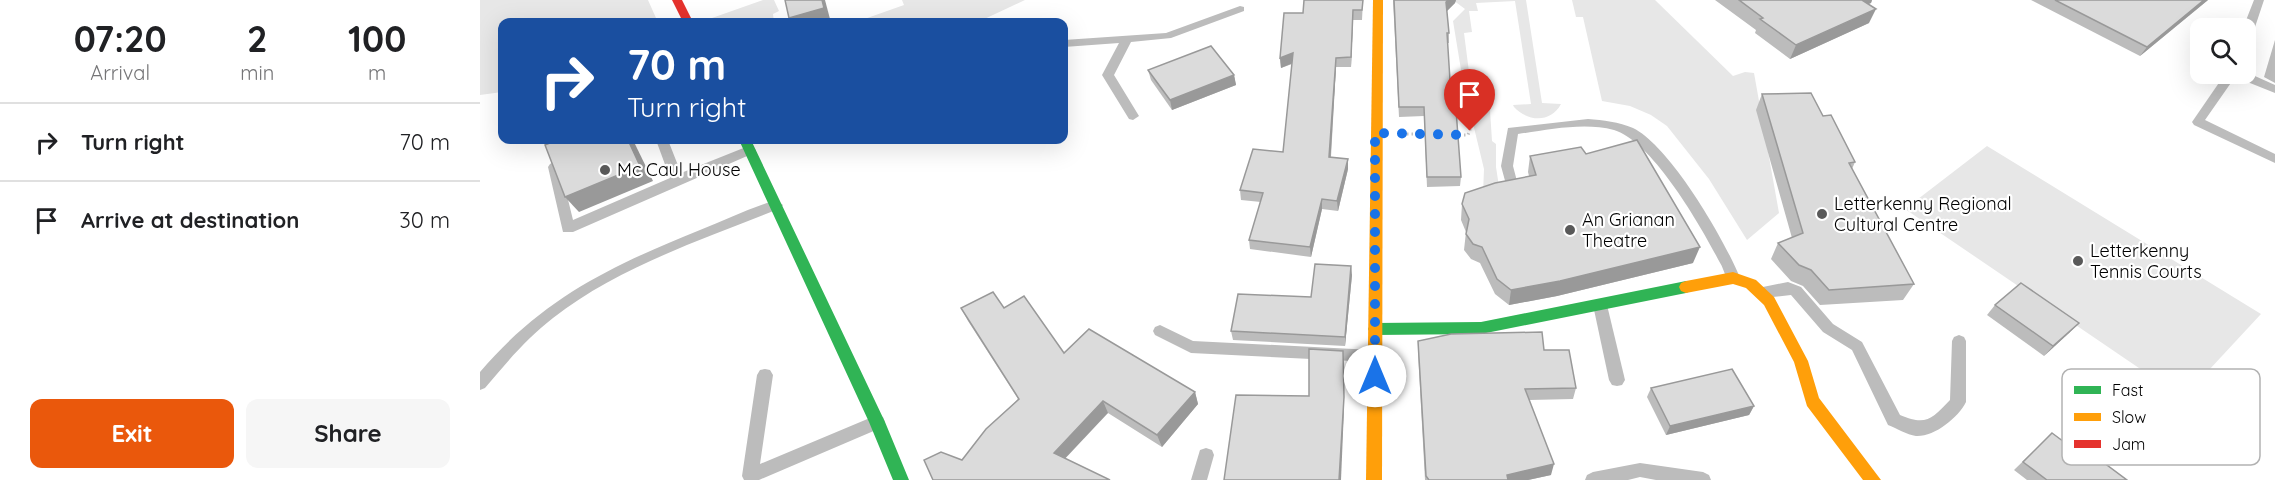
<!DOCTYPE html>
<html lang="en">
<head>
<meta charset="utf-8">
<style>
  body { margin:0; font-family:Quicksand,sans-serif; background:#f6f6f6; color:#202124; height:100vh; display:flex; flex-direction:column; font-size:22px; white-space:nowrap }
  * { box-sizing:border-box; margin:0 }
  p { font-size:20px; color:#757577 }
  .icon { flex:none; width:33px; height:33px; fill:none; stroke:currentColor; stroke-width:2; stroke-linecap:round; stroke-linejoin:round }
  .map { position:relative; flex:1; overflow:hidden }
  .details { display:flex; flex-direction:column; background:#fff; width:480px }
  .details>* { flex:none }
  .guide { position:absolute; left:18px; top:18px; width:570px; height:126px; border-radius:12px; box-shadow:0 6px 24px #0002; background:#1a4fa0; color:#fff; overflow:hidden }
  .fabs { position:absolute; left:1710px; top:18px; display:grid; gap:12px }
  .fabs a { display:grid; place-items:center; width:66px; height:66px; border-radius:12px; background:#fff; box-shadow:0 6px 24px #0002; font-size:30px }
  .pin { position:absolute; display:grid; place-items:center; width:51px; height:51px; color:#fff; margin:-62px -26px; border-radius:50% 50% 50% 0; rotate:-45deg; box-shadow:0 0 6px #0007 }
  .pin .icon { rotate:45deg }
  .me { position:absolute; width:66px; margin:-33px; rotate:0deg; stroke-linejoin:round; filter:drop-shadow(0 0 4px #0008) }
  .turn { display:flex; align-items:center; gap:21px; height:126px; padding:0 30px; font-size:27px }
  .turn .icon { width:78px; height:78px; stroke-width:2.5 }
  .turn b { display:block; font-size:42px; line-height:51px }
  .eta { display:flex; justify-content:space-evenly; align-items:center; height:102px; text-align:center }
  .eta b { font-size:36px; font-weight:700; line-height:42px }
  .action { display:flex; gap:12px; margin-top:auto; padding:12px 30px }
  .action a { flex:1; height:69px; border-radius:12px; background:#ea580c; color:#fff; font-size:24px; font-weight:700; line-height:69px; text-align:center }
  .action a+a { background:#f6f6f6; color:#202124 }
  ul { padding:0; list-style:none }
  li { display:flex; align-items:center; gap:18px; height:78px; padding:0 30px; border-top:2px solid #e0e0e0 }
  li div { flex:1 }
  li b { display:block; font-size:22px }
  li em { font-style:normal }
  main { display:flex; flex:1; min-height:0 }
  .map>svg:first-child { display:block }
  .green { fill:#e7e7e7 }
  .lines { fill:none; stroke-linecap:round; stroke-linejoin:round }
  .path { stroke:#c2c2c2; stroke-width:3; stroke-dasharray:1.5 3; stroke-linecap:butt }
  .lane { fill:#bcbcbc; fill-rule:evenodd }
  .fast { fill:#30b455; fill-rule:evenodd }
  .slow { fill:#ff9f0a; fill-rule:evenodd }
  .jam { fill:#e5322d; fill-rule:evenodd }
  .wall { fill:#bcbcbc }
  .shaded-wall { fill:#999 }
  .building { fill:#dbdbdb; stroke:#999; stroke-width:1.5 }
  .route { stroke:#1a73e8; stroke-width:10; stroke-dasharray:0 18 }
  .poi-dot { fill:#595959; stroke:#fff; stroke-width:2 }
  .labels { text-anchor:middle; stroke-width:4.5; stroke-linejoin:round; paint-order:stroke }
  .poi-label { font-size:18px; fill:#000; stroke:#fff; text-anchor:start }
  .key { fill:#fff; stroke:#b2b2b2; stroke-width:1.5 }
  .key-label { font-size:16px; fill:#000 }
</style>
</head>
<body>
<main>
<section class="details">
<div class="eta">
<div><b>07:20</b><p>Arrival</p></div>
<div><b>2</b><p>min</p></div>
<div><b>100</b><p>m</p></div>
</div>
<ul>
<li><svg class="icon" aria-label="right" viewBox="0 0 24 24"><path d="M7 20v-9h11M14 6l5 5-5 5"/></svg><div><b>Turn right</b></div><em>70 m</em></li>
<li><svg class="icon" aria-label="arrive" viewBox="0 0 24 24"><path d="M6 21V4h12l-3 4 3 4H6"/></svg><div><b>Arrive at destination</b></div><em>30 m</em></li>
</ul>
<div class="action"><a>Exit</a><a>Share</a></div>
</section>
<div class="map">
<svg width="1795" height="480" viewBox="0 0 1795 480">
  <rect width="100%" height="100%" fill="#fff"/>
  <g class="green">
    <path d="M0,0h168l8,18 -12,4h-142v70l-22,3z"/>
    <path d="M283,0h11l5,11 -6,3 1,8h-60l-2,-4z"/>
    <path d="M422,0h123l-47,22h-122l48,-17z"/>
    <path d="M973,0h73l16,103 19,1c-10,19 -33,18 -47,3l-1,-2 18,-1 -16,-103 -39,2 2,8h-9l3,21 -8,1 10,78 16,-1 2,31 4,3v23l4,26 -17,1 1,-25 -21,-87 -10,-61 12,-12z"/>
    <path d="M1074,0h101l78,76 12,-4 9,1 25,140 -32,27 -38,-61 -42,-53 -16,-11 -21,-9 -28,-5 -19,-84h-7l-4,-17z"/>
    <path d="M1507,146l274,168 -78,84 -278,-189z"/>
  </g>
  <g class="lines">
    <g class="path">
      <path d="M927,134h22"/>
      <path d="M975,135h13l3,-8 -1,-7 -4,-2v-29"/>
    </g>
    <g class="lane">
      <path d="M1774,0h10l-12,36 -6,4v-12h-3z"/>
      <path d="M760,6l4,1v4l-73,27 -40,4 -17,33 25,41 -6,4 -4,-1 -27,-44 17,-32 -55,4v-7l102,-7z"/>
      <path d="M1766,72l29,13v8l-40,-16 -30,43 70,34v9l-81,-38 -2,-3 33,-48z"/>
      <path d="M1108,119c15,1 31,3 45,9 37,18 92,112 107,150l-2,4h-10c-3,-7 -5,-15 -9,-21 -18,-35 -67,-120 -105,-131 -31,-8 -66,0 -96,4l-5,32 5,19 -6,5 -5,-2 -6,-22 7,-38z"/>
      <path d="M176,140h12l13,33 65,-26 4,-1 6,4 -2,3 -181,79h-10l-15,-65 2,-3 4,-2 6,5 13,53 97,-42z"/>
      <path d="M296,200l7,5 -2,3c-77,31 -163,59 -228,110 -26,20 -47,45 -68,70l-5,2v-18c63,-74 131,-106 220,-142 25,-10 50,-22 76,-30z"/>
      <path d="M1308,282l13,5 32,37 29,18 38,73c26,11 32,4 50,-15l2,-59 2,-4 5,-2 5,2 2,4v61c-8,16 -32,35 -50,34 -9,-1 -20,-8 -28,-11l-36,-75 -29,-18 -32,-37 -28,3 -5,-2 -2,-4 2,-4z"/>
      <path d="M1120,299l5,2 2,4 18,75 -3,5 -5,1 -5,-1 -3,-5 -16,-75 2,-4z"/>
      <path d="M680,325l33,16 180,9 5,2 2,4 -2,4 -5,2 -182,-9 -36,-18 -2,-4 2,-4z"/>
      <path d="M285,369l5,1 3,5 -13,89 117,-49 6,2 2,5 -2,5 -124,53h-15l-2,-4 15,-101 3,-5z"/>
      <path d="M726,448l6,2 2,5 -7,25h-16l9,-30z"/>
      <path d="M1160,463l63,9 6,3 2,5h-55l-16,-3 -12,3h-43l2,-5 6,-3z"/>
    </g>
    <g class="fast">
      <path d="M259,140h12l134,282 24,58h-16l-24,-58z"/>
      <path d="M1206,281l5,2 2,4 -2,4 -5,2 -205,41 -106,1 -5,-2 -2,-4 2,-4 5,-2 106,-1z"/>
    </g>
    <g class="slow">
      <path d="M893,0h10l-1,480h-16z"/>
      <path d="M1253,272l23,8 18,17 34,64 11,37 62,82h-18l-56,-74 -13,-44 -30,-57 -18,-17 -13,-4 -47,9 -5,-2 -2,-4 2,-4 5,-2z"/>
    </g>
    <path class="jam" d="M192,0h10l11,22h-10z"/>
  </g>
  <g class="wall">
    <path d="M883,0l-1,20h-9l-2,47h-15l-5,90 17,2v10l-10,42 -16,-2 -11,48 -61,-8 -1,-9 12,-38 -20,-2 -1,-10 43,-38 9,-88 -11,4 -1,-10 23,-45z"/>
    <path d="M913,0h63l-1,3 -8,8 2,22v10h-2l4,53 10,81 -1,9 -33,1 -3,-71 -25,1z"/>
    <path d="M1235,0h157l-1,3 -3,1 1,19 -79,36 -35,-26 1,-3z"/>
    <path d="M1551,0h177l-68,56z"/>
    <path d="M1795,40v43l-11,-6z"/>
    <path d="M668,70l86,5 2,10 -64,25 -21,-30z"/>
    <path d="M1282,94l61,22 32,46 -3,7 62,115 -11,16 -83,5 -17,-19 -12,-5 -20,-22 7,-16 14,-5 -36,-128z"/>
    <path d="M1106,154l107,109 -136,33 -48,9 -14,-11 -15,-31 -9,-4 -7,-9 2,-18 -5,-12 1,-16 67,-28 -1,-4 2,-16z"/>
    <path d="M872,275l-7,71 -112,-6 -2,-9 80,-34z"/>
    <path d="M1515,305l75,27 -26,24 -57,-41z"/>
    <path d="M481,308h43l60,45 131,39 3,12 -36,43 -54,-34 -175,67 29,-20 56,-61 -50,-78z"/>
    <path d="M938,341l126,9 32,38 -3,11 -44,1 22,75 -23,5h-103l-7,-128z"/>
    <path d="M1171,388l103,18 -5,9 -83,20 -19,-38z"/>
    <path d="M1572,433l27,19 5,-4 43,32h-100l-13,-10z"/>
  </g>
  <g class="shaded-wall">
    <path d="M342,0h3l5,19 -14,3h-24l-3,-4z"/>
    <path d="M969,0h7l-1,3 -9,9v-10z"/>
    <path d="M1377,0h15l-1,3 -19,8z"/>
    <path d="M1724,0h4l-68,56 7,-9z"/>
    <path d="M1396,9l-7,14 -79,36 6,-14z"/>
    <path d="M873,10v10l-2,47v-10z"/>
    <path d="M813,53v10l-12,5 -1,-10z"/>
    <path d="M856,58v9l-6,100 -1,-10z"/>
    <path d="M754,75l2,10 -64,25 -2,-10z"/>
    <path d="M148,140h5l20,41 -74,31 -14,-15z"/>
    <path d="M868,159v10l-10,42 -1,-10z"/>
    <path d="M842,199v10l-11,48 -1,-10z"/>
    <path d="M1220,247l-7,16 -136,33 -48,9 2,-15z"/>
    <path d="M871,266l1,9 -7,71v-9z"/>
    <path d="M1599,323l-9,9 -26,24 9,-10z"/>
    <path d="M864,363v46l-3,71h-2z"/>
    <path d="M715,392l3,12 -36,43 -5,-12z"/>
    <path d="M623,401l5,12 -48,51 -6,-11z"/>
    <path d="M1274,406l-5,9 -83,20 4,-9z"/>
    <path d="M1074,464l-3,11 -23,5h-22l1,-5z"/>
  </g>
  <g class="building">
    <path d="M305,0h37l2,8 -35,10z"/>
    <path d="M824,0h59l-1,10h-9l-2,47 -15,1 -7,99 19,2 -11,42 -15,-2 -12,48 -61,-7 14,-47 -23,-3 13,-41 30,3 10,-99 -13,5 4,-45h19z"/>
    <path d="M914,0h55l-3,2 3,31h-2l4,63h4l6,81h-34l-3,-70h-25z"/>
    <path d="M1259,0h123l14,9 -80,36 -36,-26 3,-1z"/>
    <path d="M1575,0h149l-57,47z"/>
    <path d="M731,46l23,29 -64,25 -22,-30z"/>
    <path d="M1331,93l12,23 8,-1 24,47 -6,1 65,121 -85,6 -18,-20 -12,-5 -21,-22 25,-10 -41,-139z"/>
    <path d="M77,140h71l12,26 -75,31 -20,-52z"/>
    <path d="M1157,140l63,107 -140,34 -49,9 -14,-11 -15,-32 -9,-3 -7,-10 3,-15 -7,-15 3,-11 30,-10 41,-8 -6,-19 51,-9 5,7z"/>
    <path d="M835,264l36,2 -6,71 -114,-6 7,-37 73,3z"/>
    <path d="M1541,283l58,40 -26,23 -58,-41z"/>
    <path d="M513,292l11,16 20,-12 40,57 25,-24 106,63 -38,43 -54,-34 -49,52 56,27h-177l-9,-20 17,-8 21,8 24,-31 33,-30 -58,-91z"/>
    <path d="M1062,332l2,18h25l7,38 -51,1 29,75 -47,11 1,5h-79l-3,-4 -8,-135 33,-7z"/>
    <path d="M829,349l34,2 1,46 -5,83h-115l12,-85 73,1z"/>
    <path d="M1252,369l22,37 -84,20 -19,-38z"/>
    <path d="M1572,433l27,20 5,-5 43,32h-80l-24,-18z"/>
  </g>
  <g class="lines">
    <path class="route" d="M895,376v-243l92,2 3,-4"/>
  </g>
  <g class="poi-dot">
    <circle cx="125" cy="170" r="6"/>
    <circle cx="1342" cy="214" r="6"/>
    <circle cx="1090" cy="230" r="6"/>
    <circle cx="1598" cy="261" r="6"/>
  </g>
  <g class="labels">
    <g class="poi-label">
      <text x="137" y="176">Mc Caul House</text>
      <text x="1354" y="210">Letterkenny Regional<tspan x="1354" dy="21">Cultural Centre</tspan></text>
      <text x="1102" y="226">An Grianan<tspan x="1102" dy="21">Theatre</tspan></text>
      <text x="1610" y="257">Letterkenny<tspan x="1610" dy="21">Tennis Courts</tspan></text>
    </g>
  </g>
  <rect x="1582" y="369" width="198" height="96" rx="9" class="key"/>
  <rect x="1594" y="386" width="27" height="8" fill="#30b455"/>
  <rect x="1594" y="413" width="27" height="8" fill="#ff9f0a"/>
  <rect x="1594" y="440" width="27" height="8" fill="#e5322d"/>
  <g class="key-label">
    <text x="1632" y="396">Fast</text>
    <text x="1632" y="423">Slow</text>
    <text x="1632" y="450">Jam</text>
  </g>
</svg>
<div class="fabs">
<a><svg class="icon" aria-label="search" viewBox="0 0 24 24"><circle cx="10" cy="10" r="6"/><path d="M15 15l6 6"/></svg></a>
</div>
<div class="pin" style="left:990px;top:131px;background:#d93025"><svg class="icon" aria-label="arrive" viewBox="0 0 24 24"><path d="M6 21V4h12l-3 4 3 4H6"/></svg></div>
<svg class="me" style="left:895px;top:376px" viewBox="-20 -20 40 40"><circle r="19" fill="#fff"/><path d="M0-13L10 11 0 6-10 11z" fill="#1a73e8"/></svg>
<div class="guide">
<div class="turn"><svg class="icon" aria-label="right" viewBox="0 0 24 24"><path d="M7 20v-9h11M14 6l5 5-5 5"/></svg><div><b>70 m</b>Turn right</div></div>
</div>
</div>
</main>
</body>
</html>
